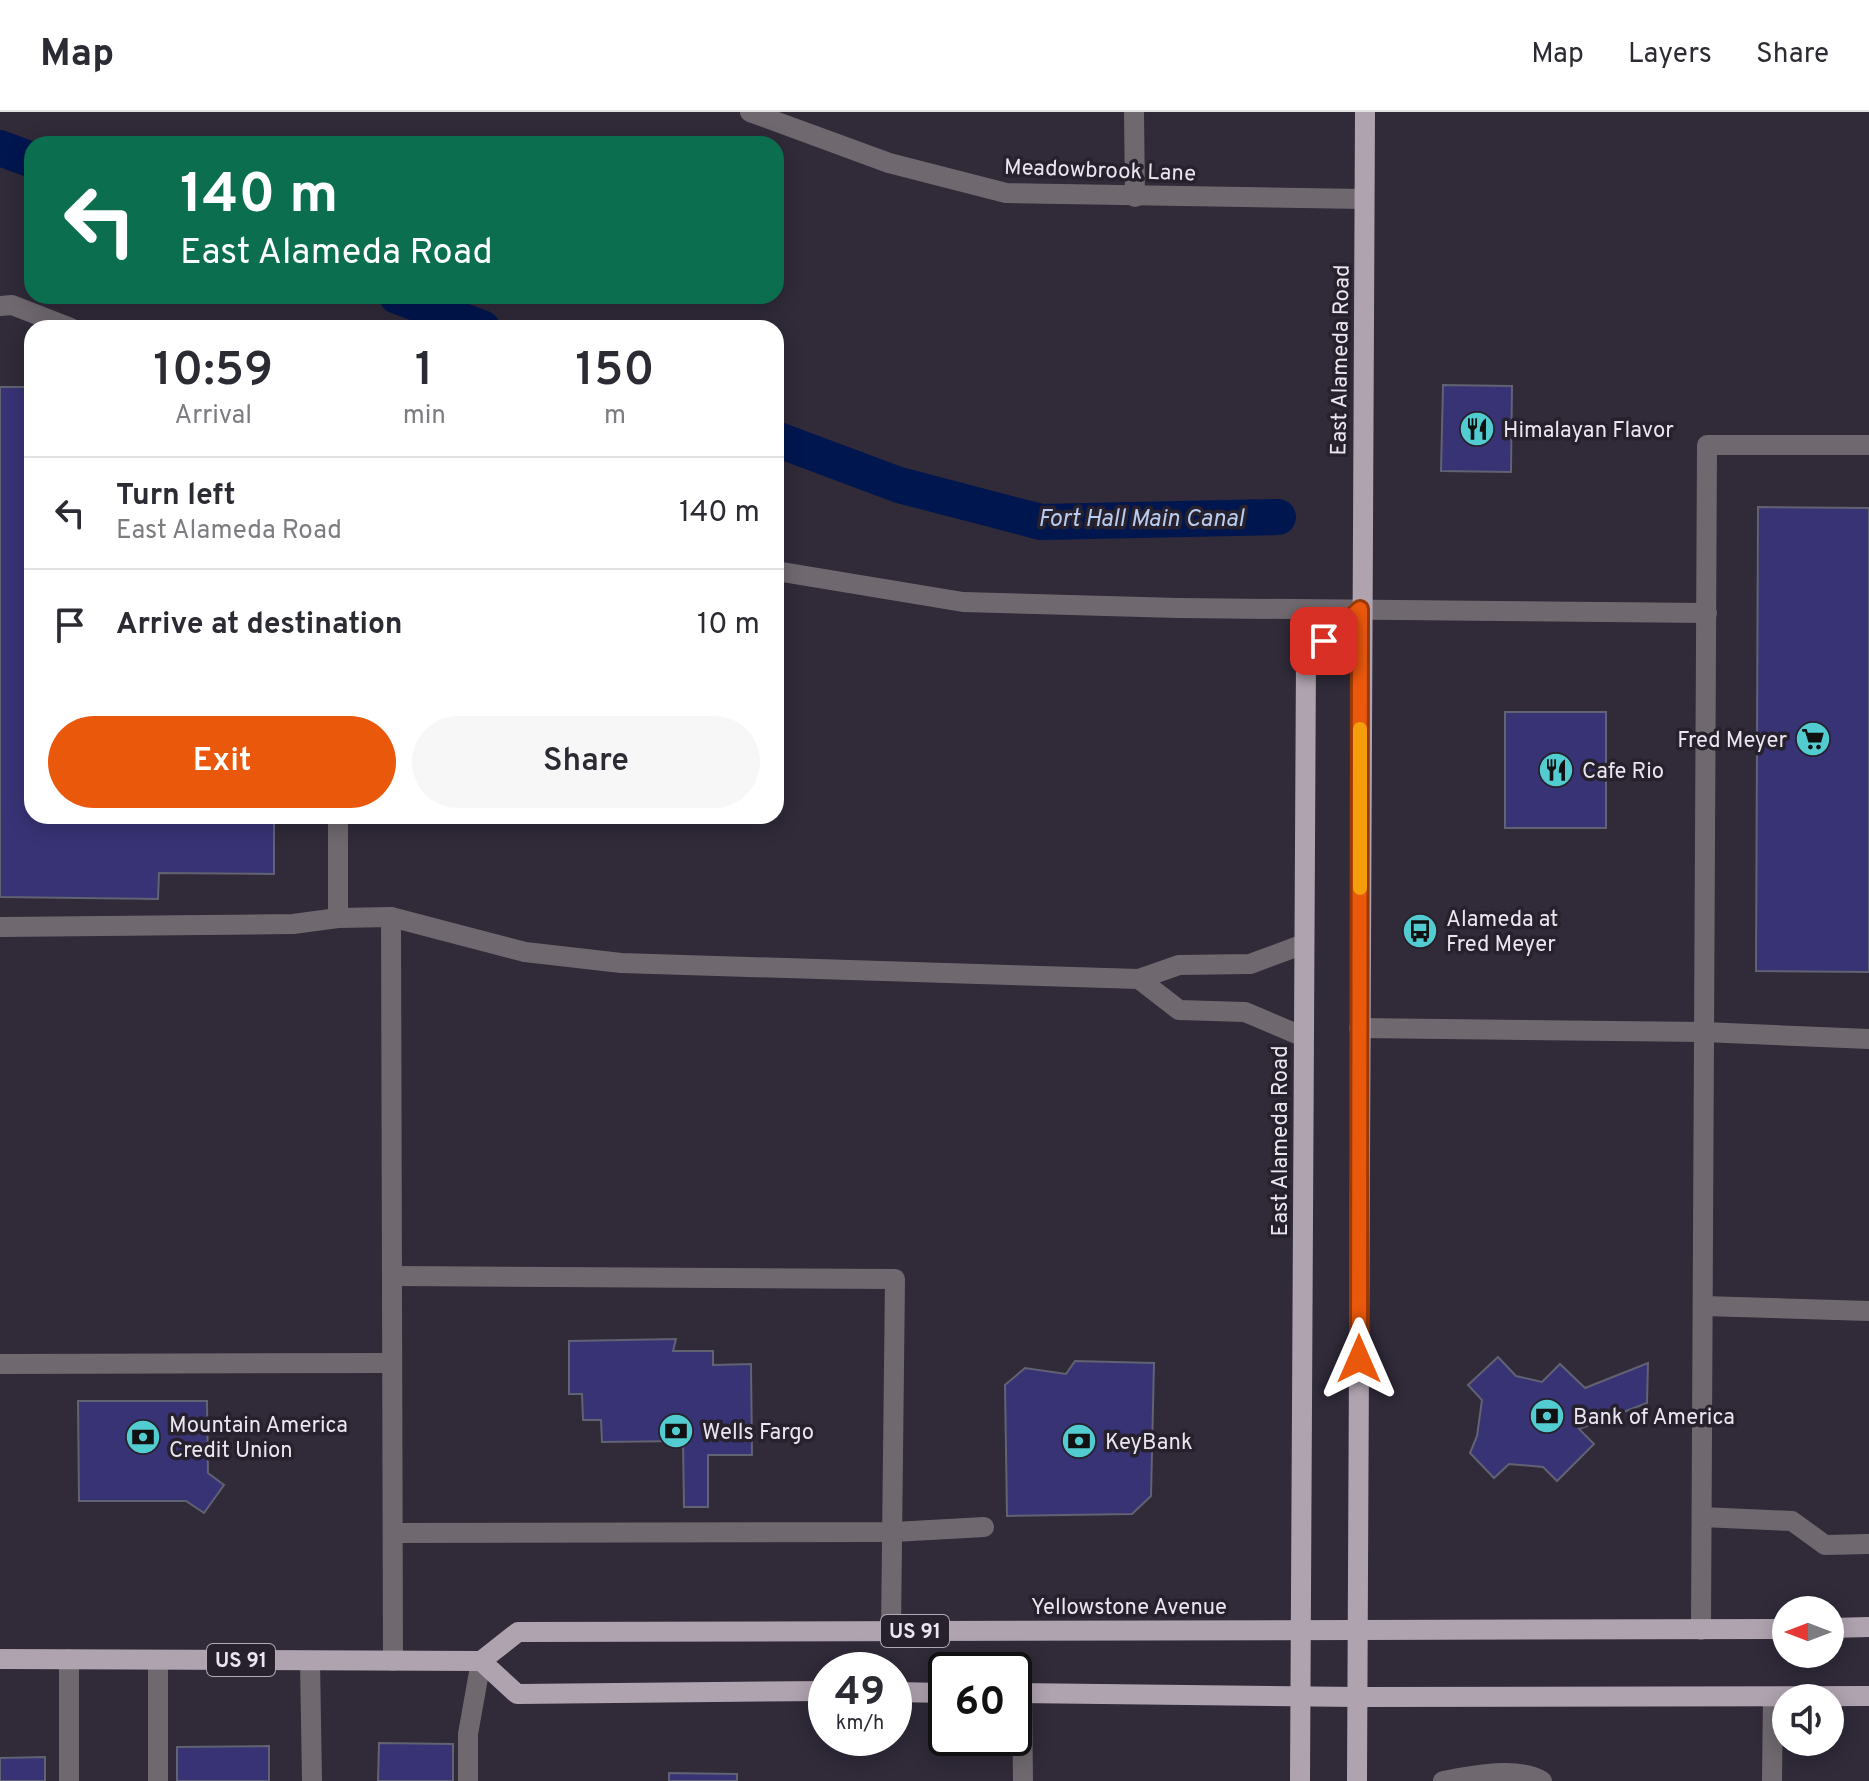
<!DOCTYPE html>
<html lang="en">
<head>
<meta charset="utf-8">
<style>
  body { margin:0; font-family:Overpass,sans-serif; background:#f7f7f7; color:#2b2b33; height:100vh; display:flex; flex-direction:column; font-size:30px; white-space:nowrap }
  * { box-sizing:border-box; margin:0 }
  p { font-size:26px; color:#7c7c81 }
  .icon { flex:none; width:44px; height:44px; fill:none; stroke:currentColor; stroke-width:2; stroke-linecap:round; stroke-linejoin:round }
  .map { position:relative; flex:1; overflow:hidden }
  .drawer { position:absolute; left:24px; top:208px; width:760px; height:504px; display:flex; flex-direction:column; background:#fff; border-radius:24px; box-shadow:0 4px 20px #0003 }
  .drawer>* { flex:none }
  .hud { position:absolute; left:24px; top:24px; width:760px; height:168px; border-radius:24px; box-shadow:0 4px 20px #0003; background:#0b6e4f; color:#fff; overflow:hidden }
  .needle { width:52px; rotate:270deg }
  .fabs { position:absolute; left:1772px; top:1484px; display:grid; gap:16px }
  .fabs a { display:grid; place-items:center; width:72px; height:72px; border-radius:50%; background:#fff; box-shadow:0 4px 20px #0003; font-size:40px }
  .speed { position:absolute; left:808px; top:1540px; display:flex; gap:16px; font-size:40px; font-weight:700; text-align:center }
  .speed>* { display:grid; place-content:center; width:104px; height:104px; border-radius:50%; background:#fff; box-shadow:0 4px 20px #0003; line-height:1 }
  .speed small { font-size:20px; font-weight:400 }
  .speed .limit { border:4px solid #111; border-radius:12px; background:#fff; color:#111 }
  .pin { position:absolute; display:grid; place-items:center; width:68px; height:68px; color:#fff; margin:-34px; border-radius:16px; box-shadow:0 4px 12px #0006 }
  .me { position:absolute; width:88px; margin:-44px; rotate:0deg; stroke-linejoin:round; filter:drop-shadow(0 0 6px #0008) }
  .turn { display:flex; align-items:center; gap:28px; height:168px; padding:0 24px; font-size:36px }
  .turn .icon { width:104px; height:104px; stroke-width:2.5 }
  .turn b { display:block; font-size:56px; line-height:68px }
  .eta { display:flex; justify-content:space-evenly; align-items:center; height:136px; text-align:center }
  .eta b { font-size:48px; font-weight:600; line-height:56px }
  .primary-button { display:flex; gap:16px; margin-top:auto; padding:16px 24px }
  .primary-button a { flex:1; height:92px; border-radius:48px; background:#ea580c; color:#fff; font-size:32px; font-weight:600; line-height:92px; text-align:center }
  .primary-button a+a { background:#f7f7f7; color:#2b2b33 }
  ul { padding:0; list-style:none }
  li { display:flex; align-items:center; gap:24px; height:112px; padding:0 24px; border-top:2px solid #e1e1e2 }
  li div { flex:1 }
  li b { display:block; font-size:30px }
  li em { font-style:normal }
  header { display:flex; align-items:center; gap:48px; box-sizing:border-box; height:112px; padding:0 40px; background:#fff; border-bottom:2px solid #e1e1e2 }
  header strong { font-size:38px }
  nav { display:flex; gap:44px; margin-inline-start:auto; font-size:28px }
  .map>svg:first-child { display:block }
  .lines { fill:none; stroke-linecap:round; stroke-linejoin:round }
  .canal { stroke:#00164f; stroke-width:36 }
  .building { fill:#383375; stroke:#616272; stroke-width:2 }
  .minor { stroke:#6f696f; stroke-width:20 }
  .major { stroke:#afa3af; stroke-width:20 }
  .route-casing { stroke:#983908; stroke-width:20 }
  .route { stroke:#ea580c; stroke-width:14 }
  .slow { stroke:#f59e0b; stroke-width:14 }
  .labels { text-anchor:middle; stroke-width:7; stroke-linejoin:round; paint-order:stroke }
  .shield { fill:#27212e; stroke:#b0abb5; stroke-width:2 }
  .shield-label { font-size:20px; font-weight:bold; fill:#eae6ef }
  .street-label { font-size:22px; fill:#eae6ef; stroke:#27212e }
  .poi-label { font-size:22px; fill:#eae6ef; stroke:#27212e; text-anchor:start }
  .water-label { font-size:24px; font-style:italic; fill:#b7ccf0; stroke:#27212e }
</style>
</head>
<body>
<header>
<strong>Map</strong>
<nav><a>Map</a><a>Layers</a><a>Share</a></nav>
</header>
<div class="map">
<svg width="1869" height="1669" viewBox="0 0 1869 1669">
  <rect width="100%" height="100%" fill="#302a39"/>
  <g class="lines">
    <g class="canal">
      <path d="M0,36l32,12"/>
      <path d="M397,184l85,32"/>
      <path d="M776,327l123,46 142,37 237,-5"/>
    </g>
  </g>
  <g class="building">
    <path d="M1443,273l69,1 -1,86 -70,-1z"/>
    <path d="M0,275h32v429h242v58l-115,-1 -1,26 -158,-2z"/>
    <path d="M1758,395l111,1v464l-113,-1z"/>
    <rect x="1505" y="600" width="101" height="116"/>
    <path d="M676,1227l-3,12h40v14l38,-1 1,91h-44v52h-24l-1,-66 -81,1 -1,-22h-18l-1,-26h-13v-53z"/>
    <path d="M1498,1245l18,19 26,6 18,-18 25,24 63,-25 -1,40 -68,26 15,15 -37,37 -14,-14 -34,-3 -15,14 -24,-25 7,-17 5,-36 -14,-15z"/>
    <path d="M1075,1249l79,2 -3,133 -19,18 -125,2 -2,-131 20,-17 41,6z"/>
    <path d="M78,1289h129l1,72 16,12 -20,28 -18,-12h-107z"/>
    <path d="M379,1631l74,1v37h-75z"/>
    <path d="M269,1634v35h-92v-34z"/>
    <path d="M45,1645v24h-45v-23z"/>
    <path d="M669,1661l68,1v7h-68z"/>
  </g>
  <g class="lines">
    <g class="minor">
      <path d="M750,0l139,51 117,30 358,6"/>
      <path d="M1134,0l1,85"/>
      <path d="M0,194l12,-1 59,23"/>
      <path d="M776,459l187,31 215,6 529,5"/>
      <path d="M391,805l2,744"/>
      <path d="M338,806v-102"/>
      <path d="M0,815l293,-3 45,-6 53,-1 134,35 96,11 518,16 40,-14 71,-1 54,-20"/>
      <path d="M1139,867l40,31 66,2 59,25"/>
      <path d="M1359,916l345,4 165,7"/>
      <path d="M394,1164l501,3 -4,352"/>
      <path d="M1703,1194l166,5"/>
      <path d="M0,1252l391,-1"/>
      <path d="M1702,1405l90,4 33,24 44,-1"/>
      <path d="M393,1421l501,-1 90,-5"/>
      <path d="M1701,1518l6,-1185h162"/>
      <path d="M69,1547v122"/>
      <path d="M310,1549l2,120"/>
      <path d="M1022,1582l1,87"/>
      <path d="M158,1669v-121"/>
      <path d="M468,1669v-47l13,-73"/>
      <path d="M1443,1669c28,-5 74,-15 99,0"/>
      <path d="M1772,1669l1,-84"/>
    </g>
    <g class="major">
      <path d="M1830,1516l39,-1"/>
      <path d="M0,1547l481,2 37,-29 1268,-3"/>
      <path d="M481,1549l36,33 309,-3"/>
      <path d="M894,1580l52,1"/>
      <path d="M1014,1581l343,4 512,-1"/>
      <path d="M1300,1669l6,-1124 54,-48"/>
      <path d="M1357,1669l8,-1669"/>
    </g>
  </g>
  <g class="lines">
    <g class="route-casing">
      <path id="route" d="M1324,529l36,-32 -1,750"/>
    </g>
    <use href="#route" class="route"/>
    <path class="slow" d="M1360,776v-159"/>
  </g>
  <defs>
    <g id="restaurant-disc" transform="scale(1.8)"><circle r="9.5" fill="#52ccd0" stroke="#27212e"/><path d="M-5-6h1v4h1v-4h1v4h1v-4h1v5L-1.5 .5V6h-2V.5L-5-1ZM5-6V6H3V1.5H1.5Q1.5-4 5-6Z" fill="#111"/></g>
    <g id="supermarket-disc" transform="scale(1.8)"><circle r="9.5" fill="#52ccd0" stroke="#27212e"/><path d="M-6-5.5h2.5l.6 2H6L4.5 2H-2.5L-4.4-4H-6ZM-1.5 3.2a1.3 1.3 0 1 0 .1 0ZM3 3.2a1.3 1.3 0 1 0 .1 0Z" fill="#111"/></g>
    <g id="bus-disc" transform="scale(1.8)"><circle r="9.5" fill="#52ccd0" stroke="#27212e"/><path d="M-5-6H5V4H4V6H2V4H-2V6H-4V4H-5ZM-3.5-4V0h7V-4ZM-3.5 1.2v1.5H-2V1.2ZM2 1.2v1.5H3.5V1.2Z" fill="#111"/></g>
    <g id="bank-disc" transform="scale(1.8)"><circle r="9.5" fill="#52ccd0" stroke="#27212e"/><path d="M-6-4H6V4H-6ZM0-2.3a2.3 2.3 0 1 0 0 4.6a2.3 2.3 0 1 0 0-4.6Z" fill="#111"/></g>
  </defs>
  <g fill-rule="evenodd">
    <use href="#restaurant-disc" x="1477" y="317"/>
    <use href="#supermarket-disc" x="1813" y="627"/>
    <use href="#restaurant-disc" x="1556" y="658"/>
    <use href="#bus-disc" x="1420" y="819"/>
    <use href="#bank-disc" x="1547" y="1304"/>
    <use href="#bank-disc" x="676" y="1319"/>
    <use href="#bank-disc" x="143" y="1325"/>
    <use href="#bank-disc" x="1079" y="1329"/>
  </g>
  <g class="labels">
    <g class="shield">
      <rect x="881" y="1503" width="68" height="32" rx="6"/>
      <rect x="207" y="1532" width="68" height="32" rx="6"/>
    </g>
    <g class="shield-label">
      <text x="915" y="1526">US 91</text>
      <text x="241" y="1555">US 91</text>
    </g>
    <g class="street-label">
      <text transform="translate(1100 57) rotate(2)" y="8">Meadowbrook Lane</text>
      <text transform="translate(1339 248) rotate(-89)" y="8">East Alameda Road</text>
      <text transform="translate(1279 1029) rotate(-90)" y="8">East Alameda Road</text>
      <text x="1129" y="1502">Yellowstone Avenue</text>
    </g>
    <g class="poi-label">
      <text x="1503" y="325">Himalayan Flavor</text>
      <text x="1787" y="635" text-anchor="end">Fred Meyer</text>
      <text x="1582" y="666">Cafe Rio</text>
      <text x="1446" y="814">Alameda at<tspan x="1446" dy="25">Fred Meyer</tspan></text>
      <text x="1573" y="1312">Bank of America</text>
      <text x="169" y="1320">Mountain America<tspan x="169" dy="25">Credit Union</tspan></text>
      <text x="702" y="1327">Wells Fargo</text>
      <text x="1105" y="1337">KeyBank</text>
    </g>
    <g class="water-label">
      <text x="1141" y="414">Fort Hall Main Canal</text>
    </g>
  </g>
</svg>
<div class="fabs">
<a><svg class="needle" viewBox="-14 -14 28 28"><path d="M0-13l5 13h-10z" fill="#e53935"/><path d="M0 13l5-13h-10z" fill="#7c7c81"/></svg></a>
<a><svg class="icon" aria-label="sound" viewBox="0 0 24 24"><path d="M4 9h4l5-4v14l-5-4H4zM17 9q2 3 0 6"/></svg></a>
</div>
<div class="speed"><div>49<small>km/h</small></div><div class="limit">60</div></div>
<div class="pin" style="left:1324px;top:529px;background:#d93025"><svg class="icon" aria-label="arrive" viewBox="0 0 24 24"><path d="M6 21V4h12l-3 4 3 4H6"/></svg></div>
<svg class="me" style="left:1359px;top:1247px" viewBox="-20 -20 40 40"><path d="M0-17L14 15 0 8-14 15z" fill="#ea580c" stroke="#fff" stroke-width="4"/></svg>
<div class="hud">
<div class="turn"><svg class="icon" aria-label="left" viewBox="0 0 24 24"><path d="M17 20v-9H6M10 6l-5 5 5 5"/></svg><div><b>140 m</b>East Alameda Road</div></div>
</div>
<section class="drawer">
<div class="eta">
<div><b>10:59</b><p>Arrival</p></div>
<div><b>1</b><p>min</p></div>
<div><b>150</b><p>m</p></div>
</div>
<ul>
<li><svg class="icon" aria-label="left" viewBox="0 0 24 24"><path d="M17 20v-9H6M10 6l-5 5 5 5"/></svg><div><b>Turn left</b><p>East Alameda Road</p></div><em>140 m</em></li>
<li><svg class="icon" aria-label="arrive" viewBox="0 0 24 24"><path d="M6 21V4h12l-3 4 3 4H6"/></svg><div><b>Arrive at destination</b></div><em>10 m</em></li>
</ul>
<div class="primary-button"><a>Exit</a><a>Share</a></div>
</section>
</div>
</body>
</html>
